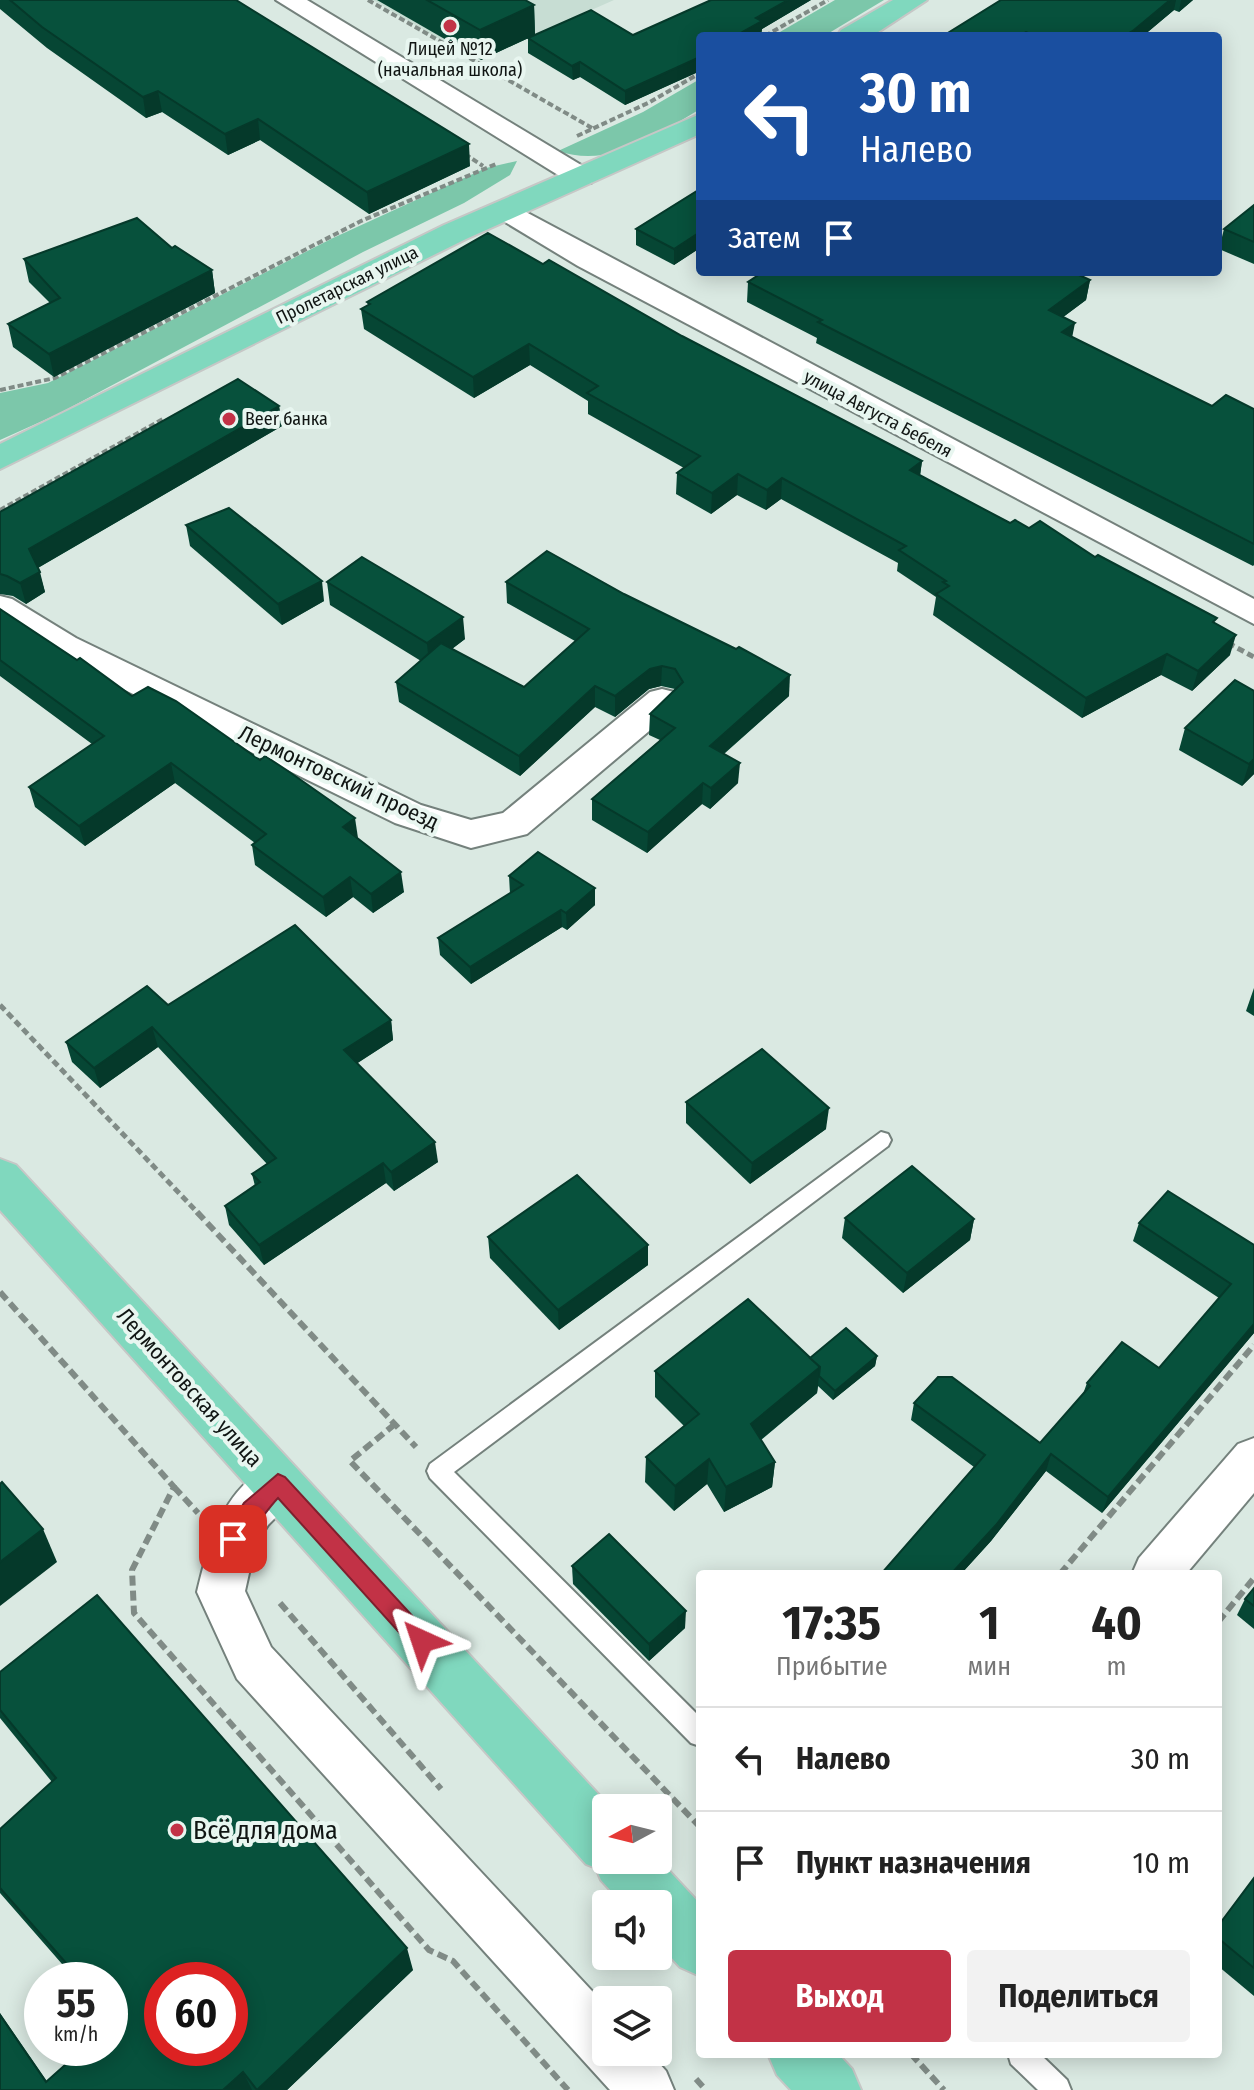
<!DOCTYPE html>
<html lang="ru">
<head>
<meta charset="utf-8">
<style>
  body { margin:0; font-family:"Fira Sans Condensed",sans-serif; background:#f2f2f2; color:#222; height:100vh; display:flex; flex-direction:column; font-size:30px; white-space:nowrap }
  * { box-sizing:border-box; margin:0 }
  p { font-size:26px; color:#767676 }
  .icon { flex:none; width:44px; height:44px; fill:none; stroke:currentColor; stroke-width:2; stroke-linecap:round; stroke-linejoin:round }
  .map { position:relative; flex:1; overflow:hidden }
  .panel { position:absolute; left:696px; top:1570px; width:526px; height:488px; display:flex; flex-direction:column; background:#fff; border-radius:8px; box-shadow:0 4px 20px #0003 }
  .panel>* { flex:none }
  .hud { position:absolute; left:696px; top:32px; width:526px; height:244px; border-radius:8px; box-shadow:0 4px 20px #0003; background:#1a4fa0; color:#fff; overflow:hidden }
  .needle { width:52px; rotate:263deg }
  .controls { position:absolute; left:592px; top:1794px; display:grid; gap:16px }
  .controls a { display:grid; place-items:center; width:80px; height:80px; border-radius:8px; background:#fff; box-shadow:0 4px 20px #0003; font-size:40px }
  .speed { position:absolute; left:24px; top:1962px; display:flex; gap:16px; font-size:40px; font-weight:700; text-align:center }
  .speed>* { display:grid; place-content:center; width:104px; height:104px; border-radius:50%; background:#fff; box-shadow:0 4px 20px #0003; line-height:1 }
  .speed small { font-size:20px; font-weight:400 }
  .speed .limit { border:12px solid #d22; background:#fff; color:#111 }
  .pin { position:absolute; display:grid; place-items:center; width:68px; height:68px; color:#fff; margin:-34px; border-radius:16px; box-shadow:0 4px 12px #0006 }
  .me { position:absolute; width:88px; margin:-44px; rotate:318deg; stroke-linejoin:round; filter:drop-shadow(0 0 6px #0008) }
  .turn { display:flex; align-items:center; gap:28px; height:168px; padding:0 32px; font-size:36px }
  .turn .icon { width:104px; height:104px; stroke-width:2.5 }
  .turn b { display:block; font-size:56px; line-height:68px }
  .then { display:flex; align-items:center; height:76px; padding:0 32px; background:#0003; gap:16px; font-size:30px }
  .eta { display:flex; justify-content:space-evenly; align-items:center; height:136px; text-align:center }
  .eta b { font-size:48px; font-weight:700; line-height:56px }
  .action { display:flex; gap:16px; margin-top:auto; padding:16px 32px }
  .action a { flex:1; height:92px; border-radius:8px; background:#c23246; color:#fff; font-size:32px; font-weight:700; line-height:92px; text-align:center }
  .action a+a { background:#f2f2f2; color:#222 }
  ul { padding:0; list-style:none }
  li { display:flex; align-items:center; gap:24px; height:104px; padding:0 32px; border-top:2px solid #e0e0e0 }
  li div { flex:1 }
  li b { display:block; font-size:30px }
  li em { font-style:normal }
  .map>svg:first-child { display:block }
  .built { fill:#c7ddd3 }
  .green { fill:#7cc7aa }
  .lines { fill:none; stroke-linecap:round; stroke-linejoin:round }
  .lane-casing { stroke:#74817c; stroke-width:4 }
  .street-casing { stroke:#74817c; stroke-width:4 }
  .primary-casing { stroke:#c6c7c6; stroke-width:4 }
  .path-far2 { stroke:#808b86; stroke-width:4; stroke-dasharray:6 3; stroke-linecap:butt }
  .path-far1 { stroke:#808b86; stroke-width:5; stroke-dasharray:7 4; stroke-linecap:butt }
  .path { stroke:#808b86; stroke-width:6; stroke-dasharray:10 5; stroke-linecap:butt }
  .lane { fill:#fff; fill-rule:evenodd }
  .street { fill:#fff; fill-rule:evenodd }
  .primary { fill:#80d8be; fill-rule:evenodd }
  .wall { fill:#064634 }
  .shaded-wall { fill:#05392a }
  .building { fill:#07513c; stroke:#05392a; stroke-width:2; fill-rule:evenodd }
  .route { fill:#c23246; stroke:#7e202e; stroke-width:2 }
  .poi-dot { fill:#c23246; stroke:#e8f6f0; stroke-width:3 }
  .labels { text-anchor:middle; stroke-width:8; stroke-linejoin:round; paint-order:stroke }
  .far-poi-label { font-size:18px; fill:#101513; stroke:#e8f6f0 }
  .far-street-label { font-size:18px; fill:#101513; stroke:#e8f6f0 }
  .street-label { font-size:22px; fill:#101513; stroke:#e8f6f0 }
  .near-poi-label { font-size:26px; fill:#101513; stroke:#e8f6f0; text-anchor:start }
</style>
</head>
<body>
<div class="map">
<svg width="1254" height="2090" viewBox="0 0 1254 2090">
  <rect width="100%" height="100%" fill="#dae9e2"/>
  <path class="built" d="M373,0h241l-79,35 -31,-18 -58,26z"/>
  <g class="green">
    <path d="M835,0h49l-60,36h-51z"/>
    <path d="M700,79v30c-43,26 -90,60 -142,42l85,-39z"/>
    <path d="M517,161l-7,14 -46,28 -101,49 -305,162 -58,26v-47l48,-10 285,-145 153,-70z"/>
  </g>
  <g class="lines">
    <g class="lane-casing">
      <g id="lane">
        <path d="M881,1132l7,2 3,6 -3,6 -434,326 246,245v29l-9,-3 -261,-265 -3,-7 3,-7z"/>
        <path d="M1008,2054h32l27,26 4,10h-33l-27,-26z"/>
      </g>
    </g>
    <g class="street-casing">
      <g id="street">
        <path d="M276,0h31l284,171 4,6 -4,6h-20z"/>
        <path d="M505,201l749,398v25l-676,-358 -83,-50 -4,-6 4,-6z"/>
        <path d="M0,596l12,3 64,39 345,167 50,15 32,-7 147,-121 12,-3 12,3 6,9 -6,9 -147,124 -56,14 -76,-25 -343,-169 -52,-32z"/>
        <path d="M1254,1438v55l-68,81h-54l7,-16 99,-114z"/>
        <path d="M278,1463l16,6 7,15 -7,15 -26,26 -13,21 -10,45 26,56 335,359v46h43l17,19 8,19h-64l-373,-411 -40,-87c12,-50 27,-109 81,-129z"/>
      </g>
    </g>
    <g class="primary-casing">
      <g id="primary">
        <path d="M893,0h34l-55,36h-35l4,-6z"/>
        <path d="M700,114v20l-234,105 -466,230v-25l444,-219z"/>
        <path d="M0,1159l16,6 595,643h-5v52l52,-1 42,45v72l-20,-9 -22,-24v-39h-35l-22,-24 -5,-12 -10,-4 -586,-654z"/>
        <path d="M768,2054h70l14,15 9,21h-70l-14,-15z"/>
      </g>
    </g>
    <g class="path-far2">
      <path d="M368,0l224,128"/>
      <path d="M765,36l63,-36"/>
      <path d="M577,136l71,-33 52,-30"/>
      <path d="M465,154l18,12"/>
      <path d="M0,390l55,-12 306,-157 135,-57"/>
      <path d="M0,510l163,-91"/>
    </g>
    <g class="path-far1">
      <path d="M1228,643l26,14"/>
      <path d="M0,1005l199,209"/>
    </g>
    <g class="path">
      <path d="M197,1212l219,235"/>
      <path d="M0,1292l174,195 -42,83 2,43 295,337 24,11 115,129"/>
      <path d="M395,1424l-45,37 350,366"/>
      <path d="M174,1487l24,26"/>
      <path d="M1060,1574l194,-229"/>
      <path d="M280,1603l161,186"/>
      <path d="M1218,1622l36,-44"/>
      <path d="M911,2054l33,36"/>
      <path d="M696,2079l10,11"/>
    </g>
    <use href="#lane" class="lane"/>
    <use href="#street" class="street"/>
    <use href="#primary" class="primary"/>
  </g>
  <g class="wall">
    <path d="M0,0h236l234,166 -101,48 -109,-74 -32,15 -66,-43 -16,6 -99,-70 -47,-39z"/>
    <path d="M377,0h148l9,5 1,30 -54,25z"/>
    <path d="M711,0h100l-49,29 -1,6 -65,38 -71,32 -45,-28 -7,3 -45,-27v-15l105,-3z"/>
    <path d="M1001,0h192l-14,12 -5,-2 -31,26h-200z"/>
    <path d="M700,189v59l-26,17 -38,-20v-16z"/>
    <path d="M1254,205v59l-35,-15 5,-20z"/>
    <path d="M172,248l40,22 3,23 -161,84 -41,-30 -5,-23 42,-21 -21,-21 -5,-23z"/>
    <path d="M543,264l379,197 -2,15 90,47 19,5 66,29 121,67 14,31 -38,36 -31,-16 -79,43 -149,-103 3,-18 -39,-26 1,-8 -117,-64 -15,11 -29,-15 -26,19 -35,-20 1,-21 7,-5 -96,-54v-13l-58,-36 -56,33 -110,-69 -3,-20 7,-4 -1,-3z"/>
    <path d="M763,272h322l-1,5 6,3 -4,20 -23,17 9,20 140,69 42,3v156l-1,1 -437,-223 1,-5 -70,-36 1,-20z"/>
    <path d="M279,406l3,20 -244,142 7,24 -19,12 -13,-8 -13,-2v-82z"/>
    <path d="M186,525l138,76 -42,24 -92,-79z"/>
    <path d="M327,582l138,57 -13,10 72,38 51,-46 -68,-38 -1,-21 283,114 -65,58 14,29 -28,26 -8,-5 -55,49 -55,-33v-21l68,-59 -11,-5 1,-21 25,-25 -14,-3 -12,3 -34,28 -20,-10 -75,69 -121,-74 -3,-20 25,-21 -91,-56z"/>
    <path d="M0,609l132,87 226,142 46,54 -31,21 -20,-16 -27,20 -71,-52 -3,-20 3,-2 -80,-60 -90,63 -50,-39 -6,-20 63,-43 -92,-68z"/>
    <path d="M1254,691v83l-12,12 -63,-36 6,-22z"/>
    <path d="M509,876l86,12v17l-28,25 -5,-3 -91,57 -31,-29 -2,-17 72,-44z"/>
    <path d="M1254,988v28l-8,-5z"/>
    <path d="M168,1005l223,15 2,20 -36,23 81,99 -44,29 -8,-8 -122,82 -35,-40 -4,-19 30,-20 -3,-12 15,-10 -109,-117 -58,41 -28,-26 -6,-20z"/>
    <path d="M686,1102l140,27 -76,55 -64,-61z"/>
    <path d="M845,1218l129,1 -4,21 -67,53 -61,-55z"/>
    <path d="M1139,1223l115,22v88l-152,180 -56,-42 -55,70 -30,33h-80l93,-107 -63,-47 3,-17 126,40 43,-49 4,-11 72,-15 60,-70 -86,-57z"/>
    <path d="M488,1237l160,28 -89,65 -69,-72z"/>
    <path d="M877,1356l-2,10 -42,34 -15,-14 -1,7 -56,47 14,22 -3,25 -48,25 -17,-28 -33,27 -29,-29 1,-25 38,-31 -29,-29v-26l155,-13z"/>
    <path d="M572,1566l113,62 -36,33 -76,-77z"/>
    <path d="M1254,1588v41l-17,-14 8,-16z"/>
    <path d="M0,1672l413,298 -126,120h-287l47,-9 66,-59 -3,-3v-39h-34l-76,-87v-64l52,-47 -52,-64z"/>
    <path d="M1254,1878v118l-36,-30v-40z"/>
  </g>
  <g class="shaded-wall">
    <path d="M788,0h23l-49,29 -1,6 -2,1h-24l21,-18z"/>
    <path d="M1170,0h6l-2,10 -31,26h-19z"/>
    <path d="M1181,0h12l-14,12z"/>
    <path d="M534,5l1,30 -54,25 -1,-30z"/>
    <path d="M700,57v14l-75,34v-14z"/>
    <path d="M580,62v15l-7,3 -1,-14z"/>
    <path d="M158,91l4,21 -16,6 -3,-21z"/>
    <path d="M258,119l2,21 -32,15 -3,-21z"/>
    <path d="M469,144l1,22 -101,48 -2,-22z"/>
    <path d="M700,232v16l-26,17v-16z"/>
    <path d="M212,270l3,23 -161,84 -5,-23z"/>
    <path d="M1083,272h2l-3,14 8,-6 -4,20 -40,30 3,-20z"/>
    <path d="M1075,323l-4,20 -9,-11z"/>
    <path d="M529,344l1,21 -56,33 -1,-21z"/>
    <path d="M279,406l3,20 -248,144 -5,-21z"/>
    <path d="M922,461l-3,21 -9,-12z"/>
    <path d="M738,474l-1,21 -26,19 1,-21z"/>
    <path d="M782,478l-1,21 -15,11 1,-20z"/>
    <path d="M40,572l5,20 -19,12 -6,-21z"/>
    <path d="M322,581l2,20 -42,24 -4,-21z"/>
    <path d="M463,617l2,22 -36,27 -2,-23z"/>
    <path d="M1236,635l-6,20 -38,36 6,-20z"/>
    <path d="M1167,654l-6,21 -79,43 4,-20z"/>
    <path d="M662,666l-1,20 -12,3 -34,28v-21l35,-27z"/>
    <path d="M790,675l-1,21 -80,70 1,-20z"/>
    <path d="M595,686v21l-75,69 -1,-20z"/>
    <path d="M1254,759v15l-12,12 7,-22z"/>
    <path d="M171,763l4,20 -90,63 -6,-20z"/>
    <path d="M740,763l-2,20 -28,26 1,-21z"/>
    <path d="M703,783l-1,21 -55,49 1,-21z"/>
    <path d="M355,818l3,20 -15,-11z"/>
    <path d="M401,872l3,20 -31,21 -2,-19z"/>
    <path d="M350,877l3,20 -27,20 -3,-20z"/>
    <path d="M595,888v17l-28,25 -1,-17z"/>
    <path d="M561,910l1,17 -91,57 -1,-17z"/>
    <path d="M391,1020l2,20 -46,30 -3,-20z"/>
    <path d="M152,1027l6,20 -58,41 -6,-20z"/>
    <path d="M829,1108l-3,21 -76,55 2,-21z"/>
    <path d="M435,1142l3,20 -44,29 -3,-19z"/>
    <path d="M383,1163l3,20 -122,82 -5,-20z"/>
    <path d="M974,1219l-4,21 -67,53 4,-20z"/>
    <path d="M648,1245v20l-89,65 -1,-20z"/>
    <path d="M1254,1324v9l-152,180 6,-16z"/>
    <path d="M877,1356l-2,10 -42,34 2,-9z"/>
    <path d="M820,1367l-3,26 -68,56 2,-25z"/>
    <path d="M1051,1454l-5,17 -55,70 -30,33h-10z"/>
    <path d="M709,1459l-2,25 -33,27 1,-25z"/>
    <path d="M775,1462l-3,25 -48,25 2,-25z"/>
    <path d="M43,1529l14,33 -57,44v-44z"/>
    <path d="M686,1611l-1,17 -36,33v-17z"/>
    <path d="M407,1948l6,22 -126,120h-29z"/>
    <path d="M0,2013l53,77 -7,-8 -46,-67z"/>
    <path d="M243,2072l9,18h-29z"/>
  </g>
  <g class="building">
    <path d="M10,0h226l233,144 -102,48 -109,-73 -33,15 -67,-43 -15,6 -101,-70z"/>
    <path d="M427,0h98l9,5 -54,25z"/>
    <path d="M711,0h77l-32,18 6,3 -27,15h-35v21l-75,34 -45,-29 -8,4 -44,-28 63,-28 42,25z"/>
    <path d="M1001,0h169l-36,30 -10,6h-89l-9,-4 -7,4h-76z"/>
    <path d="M700,189v43l-26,17 -38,-20z"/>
    <path d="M1254,205v37l-30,-13z"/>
    <path d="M137,218l35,30 3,-2 37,24 -163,84 -41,-30 52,-26 -36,-39z"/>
    <path d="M488,233l55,31 6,-4 133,76 240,125 -12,9 100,53 5,-3 14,8 11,-7 55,36 3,-2 119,63 -4,4 23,13 -38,36 -31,-17 -81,44 -150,-104 13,-8 -6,-4 3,-1 -47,-31 7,-4 -124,-68 -15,12 -29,-16 -26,19 -35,-20 23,-17 -113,-63 11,-7 -69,-42 -56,33 -112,-68 9,-5 -3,-2z"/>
    <path d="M763,272h320l-4,3 11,5 -41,30 26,13 -13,9 150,74 14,-11 28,14v135l-436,-222 4,-2 -74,-38z"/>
    <path d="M238,379l41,27 -250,143 11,23 -20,11 -13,-7 -7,-2v-62z"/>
    <path d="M229,508l93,73 -44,23 -92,-79z"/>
    <path d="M547,551l77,43 112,55 3,-2 51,28 -80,71 30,17 -29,25 -8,-5 -55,49 -56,-33 83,-71 -25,-14 33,-32 -8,-13 -13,-3 -12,3 -35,27 -20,-10 -76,70 -123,-74 45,-39 83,44 65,-58 -83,-47z"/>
    <path d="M362,557l101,60 -36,26 -100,-61z"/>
    <path d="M0,609l77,51 3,-2 52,38 16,-9 28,14 84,59 5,-4 23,15 67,47 -12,9 58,45 -30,22 -21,-17 -27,20 -71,-52 14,-11 -95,-71 -92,63 -50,-39 75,-51 -104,-76z"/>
    <path d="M1235,680l19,11v68l-5,5 -64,-36z"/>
    <path d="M538,852l57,36 -29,25 -5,-3 -91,57 -32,-29 85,-53 -14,-9z"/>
    <path d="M295,925l96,95 -47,30 91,92 -44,30 -8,-9 -124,82 -34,-39 35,-24 -8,-8 24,-16 -124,-131 -58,41 -28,-26 81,-56 21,19z"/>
    <path d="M762,1049l67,59 -77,55 -66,-61z"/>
    <path d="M912,1166l62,53 -67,54 -62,-55z"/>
    <path d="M577,1175l71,70 -90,65 -70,-73z"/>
    <path d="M1168,1191l86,54v79l-146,173 -57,-43 -55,71 -45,49h-70l104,-119 -71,-52 24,-26h14l88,66 50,-57 -3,-3 35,-41 37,26 72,-84 -92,-61z"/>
    <path d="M748,1299l72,68 -69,57 24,38 -49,25 -17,-28 -34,27 -29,-29 53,-43 -44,-43z"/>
    <path d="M846,1328l31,28 -42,35 -16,-15 1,-9 -10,-9z"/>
    <path d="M2,1482l41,47 -43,33v-78z"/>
    <path d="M609,1534l77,77 -37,33 -77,-78z"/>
    <path d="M1254,1588v18l-9,-7z"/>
    <path d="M97,1595l310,353 -150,142 -14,-18 -20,18h-223v-75l46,67 38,-34h26v-23l6,-5 -6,-7v-33h-29l-81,-92v-59l56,-51 -56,-68v-38zM162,1980h68v68h-68z"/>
    <path d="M1254,1878v90l-36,-30v-12z"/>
  </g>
  <path class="route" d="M278,1474l7,3 144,157 4,7 -4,8 -7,3 -8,-3 -136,-151c-12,12 -34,47 -45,51l-8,-3 -3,-7 22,-36z"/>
  <g class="poi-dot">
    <circle cx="450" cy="26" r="8"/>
    <circle cx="229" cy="419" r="8"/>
    <circle cx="177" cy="1830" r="8"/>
  </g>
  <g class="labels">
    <g class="far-poi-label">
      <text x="450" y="55">Лицей №12<tspan x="450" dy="21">(начальная школа)</tspan></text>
      <text x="245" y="425" text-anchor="start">Beer банка</text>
    </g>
    <g class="far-street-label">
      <text transform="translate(347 285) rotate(-26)" y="6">Пролетарская улица</text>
      <text transform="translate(878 414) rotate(28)" y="6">улица Августа Бебеля</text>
    </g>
    <g class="street-label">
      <text transform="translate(339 777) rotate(25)" y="8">Лермонтовский проезд</text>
      <text transform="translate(190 1387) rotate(48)" y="8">Лермонтовская улица</text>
    </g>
    <g class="near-poi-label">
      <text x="193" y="1839">Всё для дома</text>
    </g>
  </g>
</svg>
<div class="controls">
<a><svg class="needle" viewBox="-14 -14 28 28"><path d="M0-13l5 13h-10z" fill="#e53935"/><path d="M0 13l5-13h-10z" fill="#767676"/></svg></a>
<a><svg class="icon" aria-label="sound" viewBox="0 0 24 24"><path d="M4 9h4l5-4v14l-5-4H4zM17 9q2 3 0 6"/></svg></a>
<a><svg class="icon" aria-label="layers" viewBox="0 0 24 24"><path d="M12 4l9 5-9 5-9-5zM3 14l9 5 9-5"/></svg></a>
</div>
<div class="speed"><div>55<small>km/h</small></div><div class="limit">60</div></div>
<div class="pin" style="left:233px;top:1539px;background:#d93025"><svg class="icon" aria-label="arrive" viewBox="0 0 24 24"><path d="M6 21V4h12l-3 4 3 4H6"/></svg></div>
<svg class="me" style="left:422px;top:1641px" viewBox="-20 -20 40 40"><path d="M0-17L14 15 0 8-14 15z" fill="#c23246" stroke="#fff" stroke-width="4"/></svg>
<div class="hud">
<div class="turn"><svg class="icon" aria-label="left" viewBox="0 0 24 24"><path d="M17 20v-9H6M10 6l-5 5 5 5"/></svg><div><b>30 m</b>Налево</div></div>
<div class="then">Затем<svg class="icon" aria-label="arrive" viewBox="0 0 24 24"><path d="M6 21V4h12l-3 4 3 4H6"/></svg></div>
</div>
<section class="panel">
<div class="eta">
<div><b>17:35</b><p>Прибытие</p></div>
<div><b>1</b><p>мин</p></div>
<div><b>40</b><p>m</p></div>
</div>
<ul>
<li><svg class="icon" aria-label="left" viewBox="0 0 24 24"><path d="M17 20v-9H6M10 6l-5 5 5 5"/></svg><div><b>Налево</b></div><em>30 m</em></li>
<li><svg class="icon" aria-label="arrive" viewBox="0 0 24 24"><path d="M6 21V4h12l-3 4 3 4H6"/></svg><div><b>Пункт назначения</b></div><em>10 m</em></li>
</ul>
<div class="action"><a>Выход</a><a>Поделиться</a></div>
</section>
</div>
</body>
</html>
